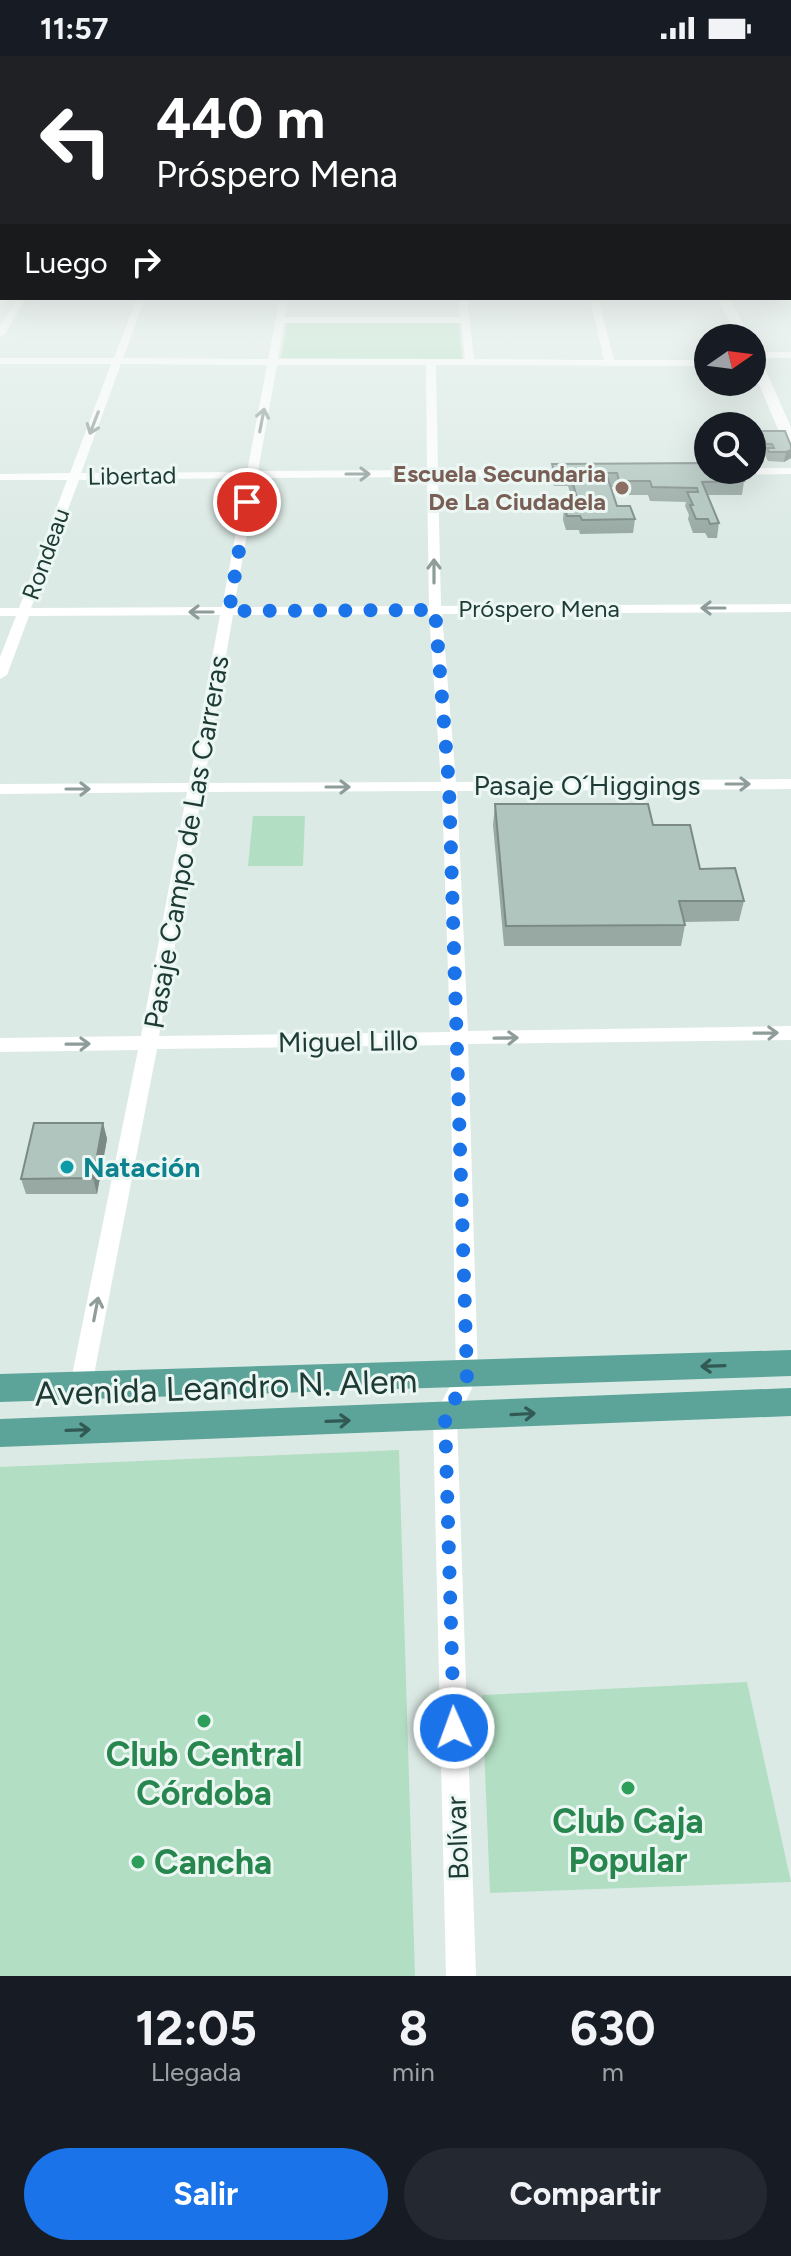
<!DOCTYPE html>
<html lang="es">
<head>
<meta charset="utf-8">
<style>
  body { margin:0; font-family:Figtree,sans-serif; background:#242831; color:#f1f3f6; height:100vh; display:flex; flex-direction:column; font-size:30px; white-space:nowrap }
  * { box-sizing:border-box; margin:0 }
  p { font-size:26px; color:#9ea1a6 }
  .icon { flex:none; width:44px; height:44px; fill:none; stroke:currentColor; stroke-width:2; stroke-linecap:round; stroke-linejoin:round }
  .map { position:relative; height:1920px; overflow:hidden }
  .details { display:flex; flex-direction:column; background:#171b24; flex:1 }
  .details>* { flex:none }
  .guide { position:absolute; left:0px; top:0px; width:792px; height:244px; box-shadow:0 8px 32px #0002; background:#202124; color:#fff; overflow:hidden }
  .needle { width:52px; rotate:76deg }
  .controls { position:absolute; left:694px; top:268px; display:grid; gap:16px }
  .controls a { display:grid; place-items:center; width:72px; height:72px; border-radius:50%; background:#171b24; box-shadow:0 8px 32px #0002; font-size:40px }
  .pin { position:absolute; display:grid; place-items:center; width:68px; height:68px; color:#fff; margin:-34px; border:4px solid #fff; border-radius:50%; box-shadow:0 2px 8px #0007 }
  .me { position:absolute; width:88px; margin:-44px; rotate:358deg; stroke-linejoin:round; filter:drop-shadow(0 0 6px #0008) }
  .turn { display:flex; align-items:center; gap:28px; height:168px; padding:0 24px; font-size:36px }
  .turn .icon { width:104px; height:104px; stroke-width:2.5 }
  .turn b { display:block; font-size:56px; line-height:68px }
  .then { display:flex; align-items:center; height:76px; padding:0 24px; background:#0003; gap:16px; font-size:30px }
  .eta { display:flex; justify-content:space-evenly; align-items:center; height:136px; text-align:center }
  .eta b { font-size:48px; font-weight:700; line-height:56px }
  .primary-button { display:flex; gap:16px; margin-top:auto; padding:16px 24px }
  .primary-button a { flex:1; height:92px; border-radius:48px; background:#1a73e8; color:#fff; font-size:32px; font-weight:700; line-height:92px; text-align:center }
  .primary-button a+a { background:#242831; color:#f1f3f6 }
  .status { display:flex; justify-content:space-between; align-items:center; height:56px; padding:0 40px; background:#171b24; direction:ltr }
  .status svg { height:22px; fill:currentColor }
  .map>svg:first-child { display:block }
  .green { fill:#b2dec3 }
  .lines { fill:none; stroke-linecap:round; stroke-linejoin:round }
  .street { fill:#fff; fill-rule:evenodd }
  .secondary { fill:#fff; fill-rule:evenodd }
  .primary { fill:#5ca499; fill-rule:evenodd }
  .wall { fill:#98a9a4 }
  .shaded-wall { fill:#7c8a86 }
  .building { fill:#b1c5bf; stroke:#7c8a86; stroke-width:2 }
  .oneway { stroke:#8e9c9a }
  .oneway2 { stroke:#305a53 }
  .route { stroke:#1a73e8; stroke-width:14; stroke-dasharray:0 25.2 }
  .education-dot { fill:#8d6e63; stroke:#ecf7f3; stroke-width:3 }
  .culture-dot { fill:#0f9aa8; stroke:#ecf7f3; stroke-width:3 }
  .leisure-dot { fill:#2e9e5b; stroke:#ecf7f3; stroke-width:3 }
  .labels { text-anchor:middle; stroke-width:6; stroke-linejoin:round; paint-order:stroke }
  .far-education-label { font-size:24px; font-weight:bold; fill:#785e54; stroke:#ecf7f3; text-anchor:end }
  .far-street-label { font-size:24px; fill:#1d3a35; stroke:#ecf7f3 }
  .street-label { font-size:28px; fill:#1d3a35; stroke:#ecf7f3 }
  .culture-label { font-size:28px; font-weight:bold; fill:#0d838f; stroke:#ecf7f3; text-anchor:start }
  .near-street-label { font-size:34px; fill:#1d3a35; stroke:#ecf7f3 }
  .near-leisure-label { font-size:34px; font-weight:bold; fill:#27864d; stroke:#ecf7f3 }
</style>
</head>
<body>
<div class="status"><b>11:57</b><svg viewBox="0 0 49 12"><path d="M0 12V9h3v3zM5 12V6h3v6zM10 12V3h3v9zM15 12V0h3v12zM26 1h20v11H26zM47 4h2v5h-2z"/></svg></div>
<div class="map">
<svg width="791" height="1920" viewBox="0 0 791 1920">
  <rect width="100%" height="100%" fill="#dceae5"/>
  <g class="green">
    <path d="M287,267h172l3,36 -181,-1z"/>
    <path d="M253,760h52l-2,50h-55z"/>
    <path d="M399,1394l16,526h-415v-509z"/>
    <path d="M747,1626l44,200 -301,11 -8,-198z"/>
  </g>
  <g class="lines">
    <g class="street">
      <path d="M18,242h8l-21,36 -5,3v-11z"/>
      <path d="M137,242h8l-22,60 145,1 12,-61h8l-3,19h175l-1,-19h8l7,61 130,1 -14,-62h8l16,62h94v6l-272,-1 2,105 135,-1 6,3 -6,3 -135,2 3,129 350,-2v8l-349,2 14,168 335,-3v10l-334,2 11,240 323,-5v14l-323,4 10,332 -21,43 19,557h-30l-13,-558 23,-43 -6,-330 -293,4 -65,336 -3,7 -8,3 -8,-3 -3,-7 68,-335 -138,2v-14l141,-2 46,-244 -187,2v-10l189,-1 31,-168 -191,1 -22,59 -7,4v-22l16,-41h-16v-8h19l48,-128h-67v-6l70,-1 41,-109h-111v-6h114zM284,267h177l4,36h-187zM121,308l146,1 -20,107 -166,1zM277,309h149l1,105 -169,1zM427,421l2,129 -195,1 23,-129zM246,422l-24,129 -191,1 48,-128zM429,558l12,168 -237,1 29,-168zM442,735l8,241 -291,4 43,-244z"/>
      <path d="M752,296h39v6h-38z"/>
      <path d="M752,412h39v6l-76,1 -6,-3z"/>
    </g>
    <g class="secondary">
      <path d="M718,242h12l20,40h-12z"/>
      <path d="M752,293l6,4 33,74v20l-7,-4 -32,-75z"/>
    </g>
    <g class="primary">
      <path d="M791,1294v26l-791,26v-28z"/>
      <path d="M791,1332v28l-791,31v-28z"/>
    </g>
  </g>
  <g class="wall">
    <path d="M761,375h24l6,27 -7,4 -16,-1 -2,-4v-4h-2l-4,-13z"/>
    <path d="M552,408l192,17 -2,14h-34l11,28 -2,15h-9l-3,-5h-12l-5,-14 1,-4 -4,-9 1,-4 -36,-1 -2,-6h-30l-3,-8h-5l7,19 18,13 -2,14 -53,1 -1,-4h-13l-3,-10 1,-14h10l-6,-20h-14l-3,-8z"/>
    <path d="M495,748l158,21 47,44 44,32 -5,20 -55,1 1,3 -4,21h-177l-11,-121z"/>
    <path d="M103,1067l4,16 -10,55h-71l-5,-15z"/>
  </g>
  <g class="shaded-wall">
    <path d="M791,394v8l-7,4 2,-10z"/>
    <path d="M103,1067l4,16 -10,55 -4,-16z"/>
  </g>
  <g class="building">
    <path d="M761,375h24l6,15v4l-5,2h-17l-2,-4h7l-2,-4h-6z"/>
    <path d="M708,407v7h31l5,11 -42,1 17,41 -9,1 -2,-5h-12l-6,-14h3l-6,-13h11l-1,-4 -45,-1 -2,-6h-31l-2,-8h-11l11,33h13l5,13 -53,1 -2,-4h-13l-3,-10h15l-9,-34 -15,1 -3,-9z"/>
    <path d="M495,748h153l5,21h37l10,44 35,-1 9,33h-65l6,24 -179,1z"/>
    <path d="M34,1067h69l-10,55 -72,1z"/>
  </g>
  <defs><path id="oneway-shaft" d="M-6 0H5M1.5-3L5.5 0L1.5 3" fill="none" stroke-width="1.6" stroke-linecap="round" stroke-linejoin="round" transform="scale(2)"/></defs>
  <g class="oneway">
    <use href="#oneway-shaft" transform="translate(262 364) rotate(-79)"/>
    <use href="#oneway-shaft" transform="translate(94 367) rotate(111)"/>
    <use href="#oneway-shaft" transform="translate(358 418)"/>
    <use href="#oneway-shaft" transform="translate(434 515) rotate(-90)"/>
    <use href="#oneway-shaft" transform="translate(713 552) rotate(180)"/>
    <use href="#oneway-shaft" transform="translate(201 556) rotate(180)"/>
    <use href="#oneway-shaft" transform="translate(738 728)"/>
    <use href="#oneway-shaft" transform="translate(338 731)"/>
    <use href="#oneway-shaft" transform="translate(78 733)"/>
    <use href="#oneway-shaft" transform="translate(766 977) rotate(-1)"/>
    <use href="#oneway-shaft" transform="translate(506 982) rotate(-1)"/>
    <use href="#oneway-shaft" transform="translate(78 988) rotate(-1)"/>
    <use href="#oneway-shaft" transform="translate(96 1253) rotate(-79)"/>
  </g>
  <g class="oneway2">
    <use href="#oneway-shaft" transform="translate(713 1310) rotate(178)"/>
    <use href="#oneway-shaft" transform="translate(523 1358) rotate(-3)"/>
    <use href="#oneway-shaft" transform="translate(338 1365) rotate(-2)"/>
    <use href="#oneway-shaft" transform="translate(78 1374) rotate(-2)"/>
  </g>
  <linearGradient id="sky" x2="0" y2="1"><stop stop-color="#7db8e0"/><stop offset="0.44" stop-color="#eff6f3"/><stop offset="1" stop-color="#eff6f3" stop-opacity="0"/></linearGradient>
  <rect width="791" height="482" fill="url(#sky)"/>
  <g class="lines">
    <path class="route" d="M247,446l-18,109 206,-1 14,176 18,590 -22,42 9,310"/>
  </g>
  <circle class="education-dot" cx="622" cy="432" r="8"/>
  <circle class="culture-dot" cx="67" cy="1111" r="8"/>
  <g class="leisure-dot">
    <circle cx="204" cy="1665" r="8"/>
    <circle cx="628" cy="1732" r="8"/>
    <circle cx="138" cy="1806" r="8"/>
  </g>
  <g class="labels">
    <g class="far-education-label">
      <text x="606" y="426">Escuela Secundaria<tspan x="606" dy="28">De La Ciudadela</tspan></text>
    </g>
    <g class="far-street-label">
      <text transform="translate(132 420) rotate(-1)" y="8">Libertad</text>
      <text transform="translate(46 498) rotate(-70)" y="8">Rondeau</text>
      <text x="539" y="561">Próspero Mena</text>
    </g>
    <g class="street-label">
      <text x="587" y="739">Pasaje O´Higgings</text>
      <text transform="translate(186 786) rotate(-80)" y="10">Pasaje Campo de Las Carreras</text>
      <text transform="translate(348 985) rotate(-1)" y="10">Miguel Lillo</text>
      <text transform="translate(457 1782) rotate(-92)" y="10">Bolívar</text>
    </g>
    <g class="culture-label">
      <text x="83" y="1121">Natación</text>
    </g>
    <g class="near-street-label">
      <text transform="translate(226 1331) rotate(-2)" y="12">Avenida Leandro N. Alem</text>
    </g>
    <g class="near-leisure-label">
      <text x="204" y="1710">Club Central<tspan x="204" dy="39">Córdoba</tspan></text>
      <text x="628" y="1777">Club Caja<tspan x="628" dy="39">Popular</tspan></text>
      <text x="154" y="1818" text-anchor="start">Cancha</text>
    </g>
  </g>
</svg>
<div class="controls">
<a><svg class="needle" viewBox="-14 -14 28 28"><path d="M0-13l5 13h-10z" fill="#e53935"/><path d="M0 13l5-13h-10z" fill="#9ea1a6"/></svg></a>
<a><svg class="icon" aria-label="search" viewBox="0 0 24 24"><circle cx="10" cy="10" r="6"/><path d="M15 15l6 6"/></svg></a>
</div>
<div class="pin" style="left:247px;top:446px;background:#d93025"><svg class="icon" aria-label="arrive" viewBox="0 0 24 24"><path d="M6 21V4h12l-3 4 3 4H6"/></svg></div>
<svg class="me" style="left:454px;top:1672px" viewBox="-20 -20 40 40"><circle r="17" fill="#1a73e8" stroke="#fff" stroke-width="3"/><path d="M0-11L8 9 0 5-8 9z" fill="#fff"/></svg>
<div class="guide">
<div class="turn"><svg class="icon" aria-label="left" viewBox="0 0 24 24"><path d="M17 20v-9H6M10 6l-5 5 5 5"/></svg><div><b>440 m</b>Próspero Mena</div></div>
<div class="then">Luego<svg class="icon" aria-label="right" viewBox="0 0 24 24"><path d="M7 20v-9h11M14 6l5 5-5 5"/></svg></div>
</div>
</div>
<section class="details">
<div class="eta">
<div><b>12:05</b><p>Llegada</p></div>
<div><b>8</b><p>min</p></div>
<div><b>630</b><p>m</p></div>
</div>
<div class="primary-button"><a>Salir</a><a>Compartir</a></div>
</section>
</body>
</html>
